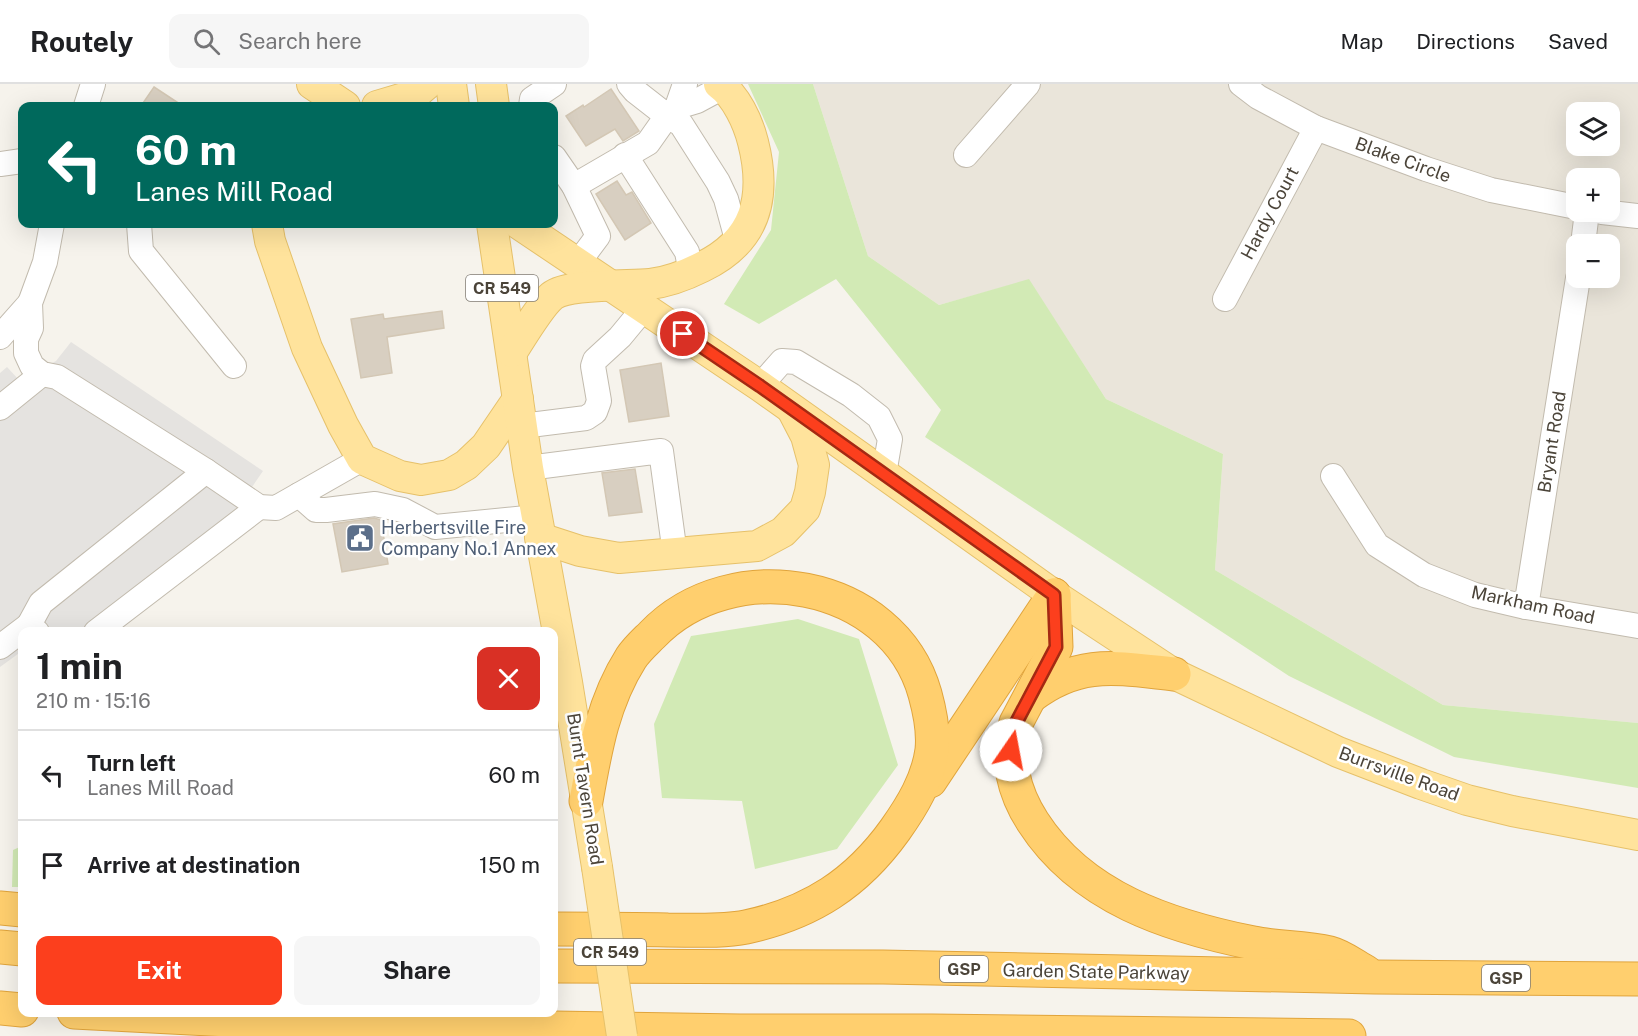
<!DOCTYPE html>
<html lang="en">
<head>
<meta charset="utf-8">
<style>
  body { margin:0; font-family:"Public Sans",sans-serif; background:#f6f6f6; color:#202124; height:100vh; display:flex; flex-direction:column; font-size:22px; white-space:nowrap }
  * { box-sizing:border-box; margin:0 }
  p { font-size:20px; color:#757577 }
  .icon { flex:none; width:33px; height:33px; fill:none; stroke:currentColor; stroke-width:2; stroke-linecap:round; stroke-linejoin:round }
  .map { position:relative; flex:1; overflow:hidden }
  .side { position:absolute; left:18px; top:543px; width:540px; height:390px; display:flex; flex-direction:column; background:#fff; border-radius:12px; box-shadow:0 6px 24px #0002 }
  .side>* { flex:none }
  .top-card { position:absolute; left:18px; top:18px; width:540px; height:126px; border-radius:12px; box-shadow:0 6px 24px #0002; background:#00695c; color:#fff; overflow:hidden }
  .tools { position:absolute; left:1566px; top:18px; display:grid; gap:12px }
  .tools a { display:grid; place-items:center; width:54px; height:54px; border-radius:12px; background:#fff; box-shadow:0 6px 24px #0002; font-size:30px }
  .pin { position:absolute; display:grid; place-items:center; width:51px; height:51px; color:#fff; margin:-26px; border:3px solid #fff; border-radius:50%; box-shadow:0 2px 6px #0007 }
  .me { position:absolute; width:66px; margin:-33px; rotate:12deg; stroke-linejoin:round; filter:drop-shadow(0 0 4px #0008) }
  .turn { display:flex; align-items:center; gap:21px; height:126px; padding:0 18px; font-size:27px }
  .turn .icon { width:78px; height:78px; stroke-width:2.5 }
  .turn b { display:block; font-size:42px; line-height:51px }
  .round { display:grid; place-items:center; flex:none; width:63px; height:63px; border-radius:12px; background:#f6f6f6 }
  .headline { display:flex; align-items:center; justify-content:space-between; height:102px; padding:0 18px }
  h1 { font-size:36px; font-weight:700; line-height:45px }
  .action { display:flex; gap:12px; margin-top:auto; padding:12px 18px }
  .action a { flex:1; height:69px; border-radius:12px; background:#fc3f1d; color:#fff; font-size:24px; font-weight:700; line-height:69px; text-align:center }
  .action a+a { background:#f6f6f6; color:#202124 }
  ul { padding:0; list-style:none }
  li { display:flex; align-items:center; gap:18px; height:90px; padding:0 18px; border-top:2px solid #e0e0e0 }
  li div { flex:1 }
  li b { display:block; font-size:22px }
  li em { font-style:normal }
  header { display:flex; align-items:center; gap:36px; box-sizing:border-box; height:84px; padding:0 30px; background:#fff; border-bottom:2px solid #e0e0e0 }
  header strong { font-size:28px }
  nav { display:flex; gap:33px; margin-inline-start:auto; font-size:21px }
  .search { width:420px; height:54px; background:#f6f6f6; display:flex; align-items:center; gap:15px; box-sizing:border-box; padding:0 21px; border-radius:12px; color:#757577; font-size:22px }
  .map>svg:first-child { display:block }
  .residential { fill:#eae5da; fill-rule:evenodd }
  .green { fill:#d2eab5 }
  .parking { fill:#e5e3e0 }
  .building { fill:#d8cfc1; stroke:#d3c7b4; stroke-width:1.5 }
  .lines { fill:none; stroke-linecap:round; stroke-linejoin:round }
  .minor-casing { stroke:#c2bbae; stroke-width:26 }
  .major-casing { stroke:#e6c16a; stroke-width:32 }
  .highway-casing { stroke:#e0a43c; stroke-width:35 }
  .minor { stroke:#fff; stroke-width:24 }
  .major { stroke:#ffe39c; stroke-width:30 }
  .highway { stroke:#ffcf6e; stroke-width:33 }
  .major-bridge-casing { stroke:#e6c16a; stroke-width:32; stroke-linecap:butt }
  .major-bridge { stroke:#ffe39c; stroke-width:30 }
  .route-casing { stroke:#a42913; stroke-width:15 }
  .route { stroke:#fc3f1d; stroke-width:10 }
  .labels { text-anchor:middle; stroke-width:5; stroke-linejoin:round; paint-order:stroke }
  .shield { fill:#fff; stroke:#817c74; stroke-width:1.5 }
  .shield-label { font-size:16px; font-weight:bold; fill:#4b4439 }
  .street-label { font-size:18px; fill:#4b4439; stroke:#fff }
  .service-label { font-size:18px; fill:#4e5e75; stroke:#fff; text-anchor:start }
</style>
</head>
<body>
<header>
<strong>Routely</strong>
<div class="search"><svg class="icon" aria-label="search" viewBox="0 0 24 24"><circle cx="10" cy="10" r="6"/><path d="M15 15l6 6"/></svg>Search here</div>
<nav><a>Map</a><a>Directions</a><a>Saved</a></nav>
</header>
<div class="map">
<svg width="1638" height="952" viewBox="0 0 1638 952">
  <rect width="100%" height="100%" fill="#f6f3ec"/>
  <path class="residential" d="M813,0h825v639l-195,-18 -228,-135 8,-116 -117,-55 -77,-119 -90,25 -71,-49zM1576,28h34v34h-34zM1576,94h34v34h-34zM1576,160h34v34h-34z"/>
  <g class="green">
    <path d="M748,0h65l55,172 71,49 90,-26 77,120 117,55 -8,116 228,135 195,18v65l-184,-31 -165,-81 -364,-239 16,-27 -105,-131 -77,45 -35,-20 47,-74 8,-78z"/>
    <path d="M798,535l61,20 39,126 -61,84 -82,20 -13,-68 -80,-3 -8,-74 37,-88z"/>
    <path d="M22,762v41h-10l1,-37z"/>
  </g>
  <path class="parking" d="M71,258l192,129 -11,16 7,20 -143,124 -94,1v19l-22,16v-294l7,-6 12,13 37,-19z"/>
  <g class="building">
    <path d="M154,3l29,19h-42z"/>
    <path d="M611,5l28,42 -16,10 -8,-12 -29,17 -20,-30 17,-11 1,2z"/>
    <path d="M617,97l9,14 6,-3 19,31 -26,17 -29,-46z"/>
    <path d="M442,227l2,17 -57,9 5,36 -31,5 -10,-59 32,-5 1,5z"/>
    <path d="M661,279l8,53 -40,6 -9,-52z"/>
    <path d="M635,385l7,43 -33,4 -7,-43z"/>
    <path d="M374,434l7,2 7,44 -46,8 -9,-48z"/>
  </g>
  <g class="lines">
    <g class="minor-casing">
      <g id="minor">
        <path d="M629,0l6,7 32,25 10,-9"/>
        <path d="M685,0l-8,23 20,-6 26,-14"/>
        <path d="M1241,0l17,13 58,31 110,41 65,21 85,17"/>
        <path d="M86,22l7,-22"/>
        <path d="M531,22l1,-7 22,-15"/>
        <path d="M625,71l62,97 4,21"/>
        <path d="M966,71l62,-71"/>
        <path d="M554,73l20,29 24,50 -20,27"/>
        <path d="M0,80l22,-3"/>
        <path d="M574,102l74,-43 19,-27 14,8 37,58 8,17 12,44"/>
        <path d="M1602,128l36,4"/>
        <path d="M52,140l-7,38 -15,41 1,25 -5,11v14l6,13 10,8 15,3 149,94 53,36 17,1 86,-49"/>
        <path d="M139,140l2,27 93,115"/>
        <path d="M1583,160l4,-32"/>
        <path d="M1225,215l91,-171"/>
        <path d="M0,253l30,-34"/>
        <path d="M760,302l22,-25 14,1 55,33 28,22 11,22 -6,35"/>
        <path d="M0,324l42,-34"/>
        <path d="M522,342l64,-8 9,-6 4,-11 -6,-35 2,-6 25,-23 24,-29"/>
        <path d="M528,384l133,-17 14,103"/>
        <path d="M1333,392l44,69 47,30 51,20 51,12 112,19"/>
        <path d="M299,411l17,15h10l49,-6 28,6 32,17 101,-10"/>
        <path d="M1526,523l52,-329"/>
        <path d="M29,541l12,-22 165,-132"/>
        <path d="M96,548l163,-125"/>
        <path d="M0,563l29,-22 8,7"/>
      </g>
    </g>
    <g class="major-casing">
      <g id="major">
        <path d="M312,0l33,22"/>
        <path d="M451,0l3,22"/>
        <path d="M491,0l3,22"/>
        <path d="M377,22l37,-11 13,-11"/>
        <path d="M267,140l3,17 37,107 36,77 19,34 38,17 21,4 28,-5 17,-10 20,-19 32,-47"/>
        <path d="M492,140l36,244 39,214 30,185"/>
        <path d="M519,140l241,162 294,209 120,79 164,78 83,32 46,16 45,11 126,24"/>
        <path d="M512,268c9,-14 28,-46 40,-56 16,-13 76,-10 98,-12 18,-2 36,-9 52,-17 54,-26 65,-70 51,-125 -5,-20 -17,-46 -34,-58"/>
        <path d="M540,454l40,13 39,7 138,-12 26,-14 22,-23 5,-17 4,-27 -8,-29 -13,-25"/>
      </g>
    </g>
    <g class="highway-casing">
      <g id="highway">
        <path d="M1054,511l2,52 -40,76c-12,33 -2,70 17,99 49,76 136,104 220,121 25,5 52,4 77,10 12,3 25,13 36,19"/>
        <path d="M1031,612c49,-37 86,-28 143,-22"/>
        <path d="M930,697l124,-186"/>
        <path d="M0,824l22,2"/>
        <path d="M554,845c38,0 76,0 114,1 26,0 53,2 78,-3 65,-14 111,-44 149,-97 17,-24 33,-50 37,-80 2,-19 -2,-38 -7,-56 -32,-115 -194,-142 -273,-59 -7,7 -15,14 -21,23 -28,44 -36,92 -45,143"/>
        <path d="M0,863l22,2"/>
        <path d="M554,882l329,1 492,10 263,2"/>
        <path d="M0,924l22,2"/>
        <path d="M74,928l232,12 434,7h192l417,5"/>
      </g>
    </g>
    <use href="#minor" class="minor"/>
    <use href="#major" class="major"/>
    <use href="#highway" class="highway"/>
    <g class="major-bridge-casing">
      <path id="major-bridge" d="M597,783l25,169"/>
    </g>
    <use href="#major-bridge" class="major-bridge"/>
  </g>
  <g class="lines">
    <g class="route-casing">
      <path id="route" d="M683,250l77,52 294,209 2,52 -40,76 -4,10 -1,17"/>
    </g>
    <use href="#route" class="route"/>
  </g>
  <defs>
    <g id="civic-square" transform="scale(1.5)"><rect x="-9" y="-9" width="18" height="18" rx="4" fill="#5c6f8a" stroke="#fff"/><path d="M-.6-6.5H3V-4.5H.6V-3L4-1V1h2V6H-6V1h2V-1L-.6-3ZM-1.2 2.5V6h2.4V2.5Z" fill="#fff"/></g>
  </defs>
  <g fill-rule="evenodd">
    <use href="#civic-square" x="360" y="454"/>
  </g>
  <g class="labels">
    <g class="shield">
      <rect x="466" y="191" width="72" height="26" rx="4.5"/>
      <rect x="574" y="855" width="72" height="26" rx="4.5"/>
      <rect x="940" y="872" width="48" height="26" rx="4.5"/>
      <rect x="1482" y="881" width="48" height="26" rx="4.5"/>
    </g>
    <g class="shield-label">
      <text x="502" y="210">CR 549</text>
      <text x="610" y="874">CR 549</text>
      <text x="964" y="891">GSP</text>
      <text x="1506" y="900">GSP</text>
    </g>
    <g class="street-label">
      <text transform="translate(1403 76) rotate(20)" y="6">Blake Circle</text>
      <text transform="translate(1270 129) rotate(-62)" y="6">Hardy Court</text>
      <text transform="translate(1552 358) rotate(-81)" y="6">Bryant Road</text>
      <text transform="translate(1533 521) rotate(12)" y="6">Markham Road</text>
      <text transform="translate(1399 690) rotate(20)" y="6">Burrsville Road</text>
      <text transform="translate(585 705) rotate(81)" y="6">Burnt Tavern Road</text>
      <text transform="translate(1096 888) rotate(1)" y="6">Garden State Parkway</text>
    </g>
    <g class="service-label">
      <text x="381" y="450">Herbertsville Fire<tspan x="381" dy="21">Company No.1 Annex</tspan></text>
    </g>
  </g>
</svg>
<div class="tools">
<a><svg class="icon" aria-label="layers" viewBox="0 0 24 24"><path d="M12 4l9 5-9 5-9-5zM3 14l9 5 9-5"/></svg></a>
<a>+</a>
<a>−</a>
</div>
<div class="pin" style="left:683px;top:250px;background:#d93025"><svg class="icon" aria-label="arrive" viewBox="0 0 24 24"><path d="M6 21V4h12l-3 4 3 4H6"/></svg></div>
<svg class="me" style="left:1011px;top:666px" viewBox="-20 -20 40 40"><circle r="19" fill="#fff"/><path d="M0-13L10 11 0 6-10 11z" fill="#fc3f1d"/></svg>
<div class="top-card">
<div class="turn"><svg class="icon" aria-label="left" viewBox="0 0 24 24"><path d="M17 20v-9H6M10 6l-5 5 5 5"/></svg><div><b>60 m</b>Lanes Mill Road</div></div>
</div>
<section class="side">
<div class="headline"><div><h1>1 min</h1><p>210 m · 15:16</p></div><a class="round" style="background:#d93025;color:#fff"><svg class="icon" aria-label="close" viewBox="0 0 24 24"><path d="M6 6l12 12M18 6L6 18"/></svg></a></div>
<ul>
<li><svg class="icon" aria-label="left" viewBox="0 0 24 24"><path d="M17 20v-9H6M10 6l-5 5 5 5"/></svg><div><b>Turn left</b><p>Lanes Mill Road</p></div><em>60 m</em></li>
<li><svg class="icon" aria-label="arrive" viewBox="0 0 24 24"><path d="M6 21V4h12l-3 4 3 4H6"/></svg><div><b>Arrive at destination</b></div><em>150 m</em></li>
</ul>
<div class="action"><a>Exit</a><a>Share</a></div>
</section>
</div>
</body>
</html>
